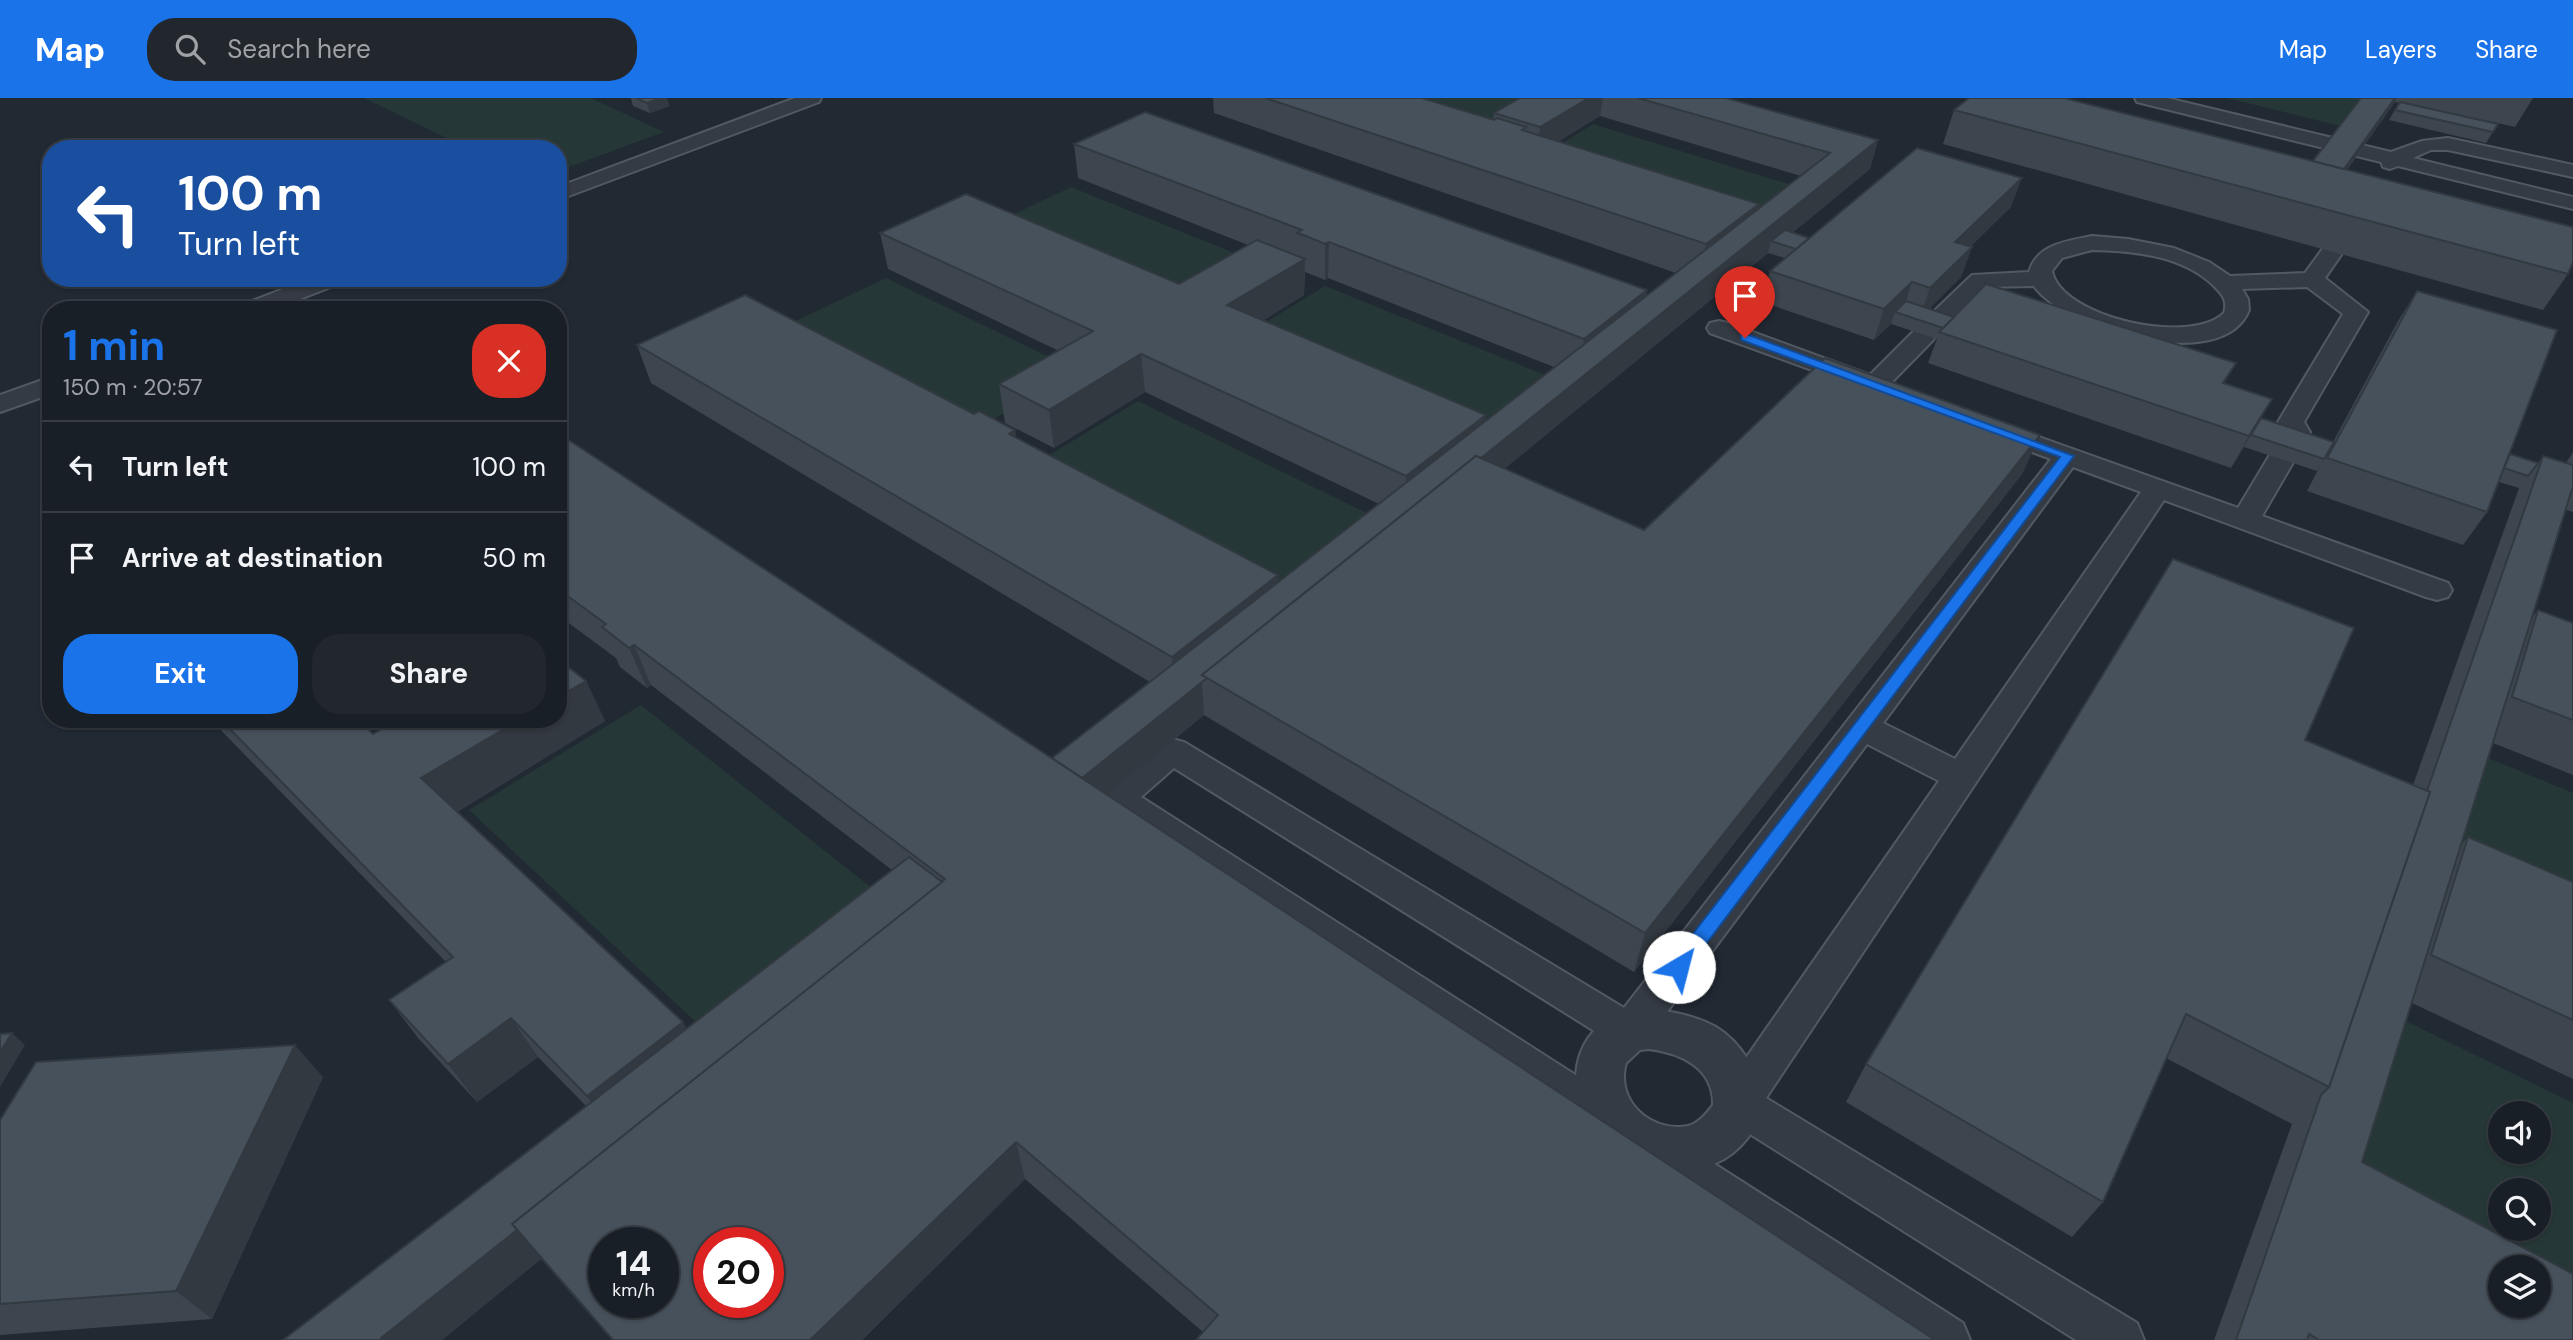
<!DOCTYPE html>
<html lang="en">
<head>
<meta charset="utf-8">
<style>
  body { margin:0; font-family:"DM Sans",sans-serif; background:#22272e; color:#f1f3f6; height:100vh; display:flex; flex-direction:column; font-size:26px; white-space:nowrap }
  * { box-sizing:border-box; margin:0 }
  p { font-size:23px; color:#9fa2a7 }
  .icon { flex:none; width:38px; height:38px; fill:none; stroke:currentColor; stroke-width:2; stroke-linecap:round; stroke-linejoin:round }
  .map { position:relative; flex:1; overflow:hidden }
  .drawer { position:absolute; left:42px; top:203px; width:525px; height:427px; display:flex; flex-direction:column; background:#191f26; border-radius:28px; box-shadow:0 2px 5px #0004,0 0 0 2px #373d43 }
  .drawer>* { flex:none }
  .guide { position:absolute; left:42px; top:42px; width:525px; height:147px; border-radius:28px; box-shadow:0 2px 5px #0004,0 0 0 2px #373d43; background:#1a4fa0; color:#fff; overflow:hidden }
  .tools { position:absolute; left:2488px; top:1003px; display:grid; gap:14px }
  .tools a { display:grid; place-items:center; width:63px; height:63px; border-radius:50%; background:#191f26; box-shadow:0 2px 5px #0004,0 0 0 2px #373d43; font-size:35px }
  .speed { position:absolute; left:588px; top:1129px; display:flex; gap:14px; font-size:35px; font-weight:700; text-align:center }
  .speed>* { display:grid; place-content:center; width:91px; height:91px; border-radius:50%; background:#191f26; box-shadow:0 2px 5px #0004,0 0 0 2px #373d43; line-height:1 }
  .speed small { font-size:18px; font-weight:400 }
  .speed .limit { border:10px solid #d22; background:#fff; color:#111 }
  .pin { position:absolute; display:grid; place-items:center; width:60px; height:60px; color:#fff; margin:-72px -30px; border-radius:50% 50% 50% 0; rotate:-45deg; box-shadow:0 0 7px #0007 }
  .pin .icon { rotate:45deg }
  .me { position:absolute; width:77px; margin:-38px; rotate:37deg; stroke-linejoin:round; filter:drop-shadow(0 0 5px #0008) }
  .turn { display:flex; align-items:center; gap:24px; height:147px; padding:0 21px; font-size:32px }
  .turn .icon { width:91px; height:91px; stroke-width:2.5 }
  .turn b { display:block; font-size:49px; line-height:60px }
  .round { display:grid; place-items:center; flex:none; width:74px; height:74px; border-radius:28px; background:#22272e }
  .summary { display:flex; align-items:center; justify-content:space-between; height:119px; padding:0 21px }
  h1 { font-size:42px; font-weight:700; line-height:52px; color:#1a73e8 }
  .primary-button { display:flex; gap:14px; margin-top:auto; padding:14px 21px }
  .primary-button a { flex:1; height:80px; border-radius:28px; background:#1a73e8; color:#fff; font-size:28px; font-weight:700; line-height:80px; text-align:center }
  .primary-button a+a { background:#22272e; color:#f1f3f6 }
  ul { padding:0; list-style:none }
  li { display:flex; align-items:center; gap:21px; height:91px; padding:0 21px; border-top:2px solid #373d43 }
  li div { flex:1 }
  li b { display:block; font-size:26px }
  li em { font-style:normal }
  header { display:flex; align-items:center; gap:42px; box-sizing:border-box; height:98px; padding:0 35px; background:#1a73e8; color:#fff }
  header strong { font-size:33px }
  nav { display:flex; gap:38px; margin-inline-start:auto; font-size:24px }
  .search { width:490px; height:63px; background:#22272e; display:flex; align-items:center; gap:18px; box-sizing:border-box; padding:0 24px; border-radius:28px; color:#9fa2a7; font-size:26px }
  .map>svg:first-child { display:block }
  .green { fill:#253736; fill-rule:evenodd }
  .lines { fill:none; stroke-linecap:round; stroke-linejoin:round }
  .lane-casing { stroke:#515962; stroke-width:4 }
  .street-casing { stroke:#515962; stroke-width:4 }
  .lane { fill:#343b44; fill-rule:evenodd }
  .street { fill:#343b44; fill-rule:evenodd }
  .wall { fill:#3d464f; fill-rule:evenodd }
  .shaded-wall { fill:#323940 }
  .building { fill:#47515c; stroke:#323940; stroke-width:2; fill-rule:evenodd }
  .route { fill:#1a73e8; stroke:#114b97; stroke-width:2 }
</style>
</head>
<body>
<header>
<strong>Map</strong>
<div class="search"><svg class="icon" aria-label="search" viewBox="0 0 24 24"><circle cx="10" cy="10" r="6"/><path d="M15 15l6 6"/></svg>Search here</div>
<nav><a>Map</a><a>Layers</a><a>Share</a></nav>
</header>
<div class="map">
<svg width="2573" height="1242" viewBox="0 0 2573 1242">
  <rect width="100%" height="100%" fill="#212933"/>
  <g class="green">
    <path d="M364,0h227l73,34 -106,39v-22h-89z"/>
    <path d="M1355,0h163l25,8 -59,34z"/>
    <path d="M2227,0h138l-21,29z"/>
    <path d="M1593,26l215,66 -53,41 -220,-71z"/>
    <path d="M1071,89l188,76 -85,48 -190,-83z"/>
    <path d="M886,180l192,93 -105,60 -192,-103z"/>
    <path d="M1325,188l235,95 -79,62 -240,-106z"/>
    <path d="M1138,303l245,120 -101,78 -249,-134z"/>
    <path d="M641,607l251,199 -176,137 -247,-231z"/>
    <path d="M2486,659l87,36v132l-125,-55z"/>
    <path d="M2406,923l167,82v196l-34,-32 -185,-87zM2501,1015h38v39h-38zM2501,1092h38v38h-38z"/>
  </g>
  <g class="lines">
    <g class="lane-casing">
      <g id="lane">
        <path d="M795,0h26l-2,4 -261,98v-13z"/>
        <path d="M2135,0h32l224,54 31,-11 26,-3 125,27v12l-125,-27h-17l-18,8 160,39v12l-175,-43 -8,3 -7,-2 -2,-5 -244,-60z"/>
        <path d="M2092,138l36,3 46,9 35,14 21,14 75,-3 19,-26h16l3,5 -18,26 43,34 -64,110 6,10 -10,17 -9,2 -9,-2 -4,-6 6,-11 -6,-10 65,-108 -36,-27 -65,2 6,10 1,11c-25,65 -183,21 -215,-24l-48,1 -42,42 -11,2 3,4 -3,5 -49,50 -9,3 -165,-60 -3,-5 3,-5 9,-2 9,2 142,52 45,-45 11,-2 -3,-4 3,-5 46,-44 57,-3c8,-28 38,-31 63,-36zM2092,152c41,1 89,5 121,35 9,9 15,15 11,28 -33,33 -163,5 -172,-42l10,-13z"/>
        <path d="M311,180h33l-3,5 -69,27h-34l4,-5z"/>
        <path d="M51,279v17l-51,18v-17z"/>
        <path d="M1994,323l244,87 33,-55 10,-2 10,2 4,6 -33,57 186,67 4,7 -4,7 -11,3 -11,-3 -262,-97 -398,598 371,225 7,17h-68l-353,-223 -6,-13 6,-13 216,-310 -72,-37 -224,300 -14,5 -14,-5 -441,-276 -33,29 822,526 7,17h-66l-800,-533 -6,-9 6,-9 56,-47 12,-3 12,3 440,266 427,-549 -66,-24 -4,-6 4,-6zM2073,369l68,25 -186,267 -72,-36z"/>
      </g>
    </g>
    <g class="street-casing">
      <path id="street" d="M1649,911c22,2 47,7 67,18 22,13 47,48 46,75 0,25 -24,52 -46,61 -25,10 -46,11 -72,1 -15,-6 -30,-12 -42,-23 -31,-29 -37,-85 -3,-115 14,-11 33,-15 50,-17zM1649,951c32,4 65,19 64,56 -6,8 -15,19 -25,21 -38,7 -73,-26 -62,-63l14,-13z"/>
    </g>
    <use href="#lane" class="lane"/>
    <use href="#street" class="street"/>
  </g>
  <g class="wall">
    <path d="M631,0h36l2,8 -19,7 -17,-7z"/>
    <path d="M1213,0h209l71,22 1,-7 26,-15h206l152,42 -8,29 -78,64 17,5 202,-31 -41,39 2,1 -11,30 -32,32 25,8 271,66 47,16 -11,19 72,24 65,-121 19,-30 93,163 28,9 5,-7 23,7 7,-11v60l-7,-2 -33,106 5,-6 35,13v152l-80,-32 -32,102 7,-8 105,45v197l-161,-76 -50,159 211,178h-359l78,-216 -126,-66 -63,144 -31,35 -226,-135 20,-38 439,-324 108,45 106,-297 -20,-6 -12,30 -24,33 -156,-54 16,-31 -6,11 -73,-24 -13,21 -303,-105 9,-24 -46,-15 -17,16 -112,-38 8,-31 15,-13 -17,-5 -264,216 140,61 396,-95 -18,39 -388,498 -430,-257 -97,80 828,545 -732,-8 -178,-153 -163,161h-250l-71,-81 -99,81 144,-234 -48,-49 -61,45 -58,-63 -30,-39 57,-38 -236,-243h148l15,15 213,-53 19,40 -148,91 229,217 206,-159 -241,-185 -4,3 -27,-21 -4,-9 -58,-43v-182l494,325 98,-76 -499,-299 -14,-38 337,69 41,16 1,8 262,144 101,-78 -234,-112 -91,56 -49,-25 -6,-39 60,-33 -171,-82 -8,-36 299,51 69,-39 -170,-67 -4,-34 573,146 -1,7 30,-24 -462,-160zM1600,18l201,60 -43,34 1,-6 -200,-63zM1305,174l20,8 3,-2 226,89 -69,54 1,-6 -222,-95 40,-25z"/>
    <path d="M2361,0h172l-18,29 -26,-6 9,3 -12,19 -97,-23 10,-17 -4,-1 -48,68 221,104 -25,36 -600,-166 11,-34 359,51z"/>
    <path d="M323,979l-111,242 -212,16v-215z"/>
  </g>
  <g class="shaded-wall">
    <path d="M660,0h7l2,8 -19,7 -3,-10z"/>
    <path d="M1589,0h14l-3,18 -63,39 3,-28z"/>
    <path d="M2395,0h2l-2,4 -72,101 12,-21z"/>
    <path d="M1878,42l-8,29 -91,75 -8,-3 -3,12 -536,439 -25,-14z"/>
    <path d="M2022,80l-11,29 -66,65 10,-30z"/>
    <path d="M1759,106l-9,35 -52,42 8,-37z"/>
    <path d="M1329,144l-1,36 -3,2v-36z"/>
    <path d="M1972,149l-11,30 -42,42 11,-31z"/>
    <path d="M1305,161l-1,36 -76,47 -1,-37z"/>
    <path d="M1912,184l-10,31 -7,-1 -4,12 -17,16 10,-31z"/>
    <path d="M1647,192l-7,37 -62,50 6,-38z"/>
    <path d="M1141,256l4,38 -91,56 -5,-38z"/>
    <path d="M2272,301l-18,31 -23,38 18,-32z"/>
    <path d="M1486,317l-4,38 -79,62 3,-39z"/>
    <path d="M1015,332l6,39 -12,-35z"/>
    <path d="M2040,337l-18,39 -388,498 11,-39z"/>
    <path d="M1278,477v40l-103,82 -3,-40z"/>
    <path d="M634,547l17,40 -4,3 -18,-40z"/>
    <path d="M586,583l19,40 -159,97 -25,-40 100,-59h37v-22z"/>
    <path d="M1202,584l2,33 -121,100 -5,-34z"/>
    <path d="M511,920l27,39 -61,45 -29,-38z"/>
    <path d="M683,924l20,38 -92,73 -24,-37z"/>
    <path d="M12,935l13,12 -25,42v-35z"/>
    <path d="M295,947l28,32 -111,242 -36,-28z"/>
    <path d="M1016,1044l9,37 -163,161h-52z"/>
    <path d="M517,1132l24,29 -99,81h-60l-1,-2z"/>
  </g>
  <g class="building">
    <path d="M636,0h24l-13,5z"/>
    <path d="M1265,0h157l72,22 3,-2 29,9 -4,3 237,74 -53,40z"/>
    <path d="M1520,0h69l-49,29 -46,-14z"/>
    <path d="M1638,0h88l152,42 -397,318 -5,-2 -274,219 5,3 -125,100 -30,-20 778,-605z"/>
    <path d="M1969,0h95l509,129v35l-5,12 -614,-164z"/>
    <path d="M2361,0h34l-51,71 -31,-8z"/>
    <path d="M2400,4l98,22 -5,8 -98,-22z"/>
    <path d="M1145,14l502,178 -63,49 -255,-97 -4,2 -19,-8 -9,-3 5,-3 -228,-86z"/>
    <path d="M1917,50l105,30 -67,64 17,5 -42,41 -18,-6 -28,27 -114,-38z"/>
    <path d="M966,96l213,90 78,-44 48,19 -78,46 259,110 -80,61 -265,-122 -92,56 -50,-26 94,-53 -213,-98z"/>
    <path d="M1785,132l24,8 -13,11 -25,-8z"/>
    <path d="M1986,186l250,79 -13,20 49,16 -23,37 -310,-104z"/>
    <path d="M2417,193l140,39 -70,182 -160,-54z"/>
    <path d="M745,197l229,119 5,-3 36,19 -6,4 269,141 -106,82 -535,-312z"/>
    <path d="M1906,203l48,16 -11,11 -48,-16z"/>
    <path d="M1825,260l215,77 -395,498 -443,-258 274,-219 168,74z"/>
    <path d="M2261,320l73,24 -10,17 -73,-24z"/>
    <path d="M558,335l1377,907h-739l22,-25 -202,-173 -206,198h-197l-101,-116 433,-345 -311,-234 -5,3 -27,-21 4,-3 -48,-35zM604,1144h59v60h-59zM709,1144h59v60h-59z"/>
    <path d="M2510,356l28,9 -10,13 -24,-8z"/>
    <path d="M2543,358l30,9v21l-211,676 211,112v66h-254l-10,-6 -2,6h-71l85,-245 8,-8 101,-295 -3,-1zM2501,1169h38v39h-38z"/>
    <path d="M2173,461l181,69 -49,112 125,52 -101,295 -143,-73 -83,188 -237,-138z"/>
    <path d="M2538,512l35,13v97l-61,-23z"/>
    <path d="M558,561l28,22 -28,16z"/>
    <path d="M220,621h138l15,15 25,-15h123l-100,59 262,244 -96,74 -76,-78 -63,46 -59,-64 64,-43z"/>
    <path d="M2468,739l105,45v138l-142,-65z"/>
    <path d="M909,759l33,25 -430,342 5,6 -136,108 1,2h-99z"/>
    <path d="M12,935l-12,19v-18z"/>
    <path d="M295,947l-119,246 -176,13v-184l36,-58z"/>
  </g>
  <path class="route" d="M1741,237h8l325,121 -389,516 -6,3 -7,-3 -3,-5 3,-6 388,-504 -319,-117z"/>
</svg>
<div class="tools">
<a><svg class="icon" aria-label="sound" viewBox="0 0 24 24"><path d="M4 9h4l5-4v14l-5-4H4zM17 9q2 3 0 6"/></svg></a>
<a><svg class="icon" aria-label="search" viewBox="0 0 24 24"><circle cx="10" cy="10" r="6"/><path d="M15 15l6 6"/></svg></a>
<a><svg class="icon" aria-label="layers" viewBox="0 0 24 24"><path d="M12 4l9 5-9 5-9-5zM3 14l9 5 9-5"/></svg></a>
</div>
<div class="speed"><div>14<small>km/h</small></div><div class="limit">20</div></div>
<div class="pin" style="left:1745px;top:240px;background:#d93025"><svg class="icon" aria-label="arrive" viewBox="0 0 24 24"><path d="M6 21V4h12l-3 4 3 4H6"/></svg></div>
<svg class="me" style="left:1679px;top:869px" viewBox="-20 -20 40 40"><circle r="19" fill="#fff"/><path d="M0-13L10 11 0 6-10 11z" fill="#1a73e8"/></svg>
<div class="guide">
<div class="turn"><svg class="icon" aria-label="left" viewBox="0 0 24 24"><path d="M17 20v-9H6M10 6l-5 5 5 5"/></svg><div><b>100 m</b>Turn left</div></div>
</div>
<section class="drawer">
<div class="summary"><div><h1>1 min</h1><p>150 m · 20:57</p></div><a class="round" style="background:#d93025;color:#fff"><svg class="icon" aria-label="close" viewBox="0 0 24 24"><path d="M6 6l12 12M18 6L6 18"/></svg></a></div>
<ul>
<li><svg class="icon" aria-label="left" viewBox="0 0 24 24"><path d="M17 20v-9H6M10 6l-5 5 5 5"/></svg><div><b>Turn left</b></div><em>100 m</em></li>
<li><svg class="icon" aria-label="arrive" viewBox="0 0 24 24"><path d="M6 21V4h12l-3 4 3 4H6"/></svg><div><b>Arrive at destination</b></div><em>50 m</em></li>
</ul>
<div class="primary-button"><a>Exit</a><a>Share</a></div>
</section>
</div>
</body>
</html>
